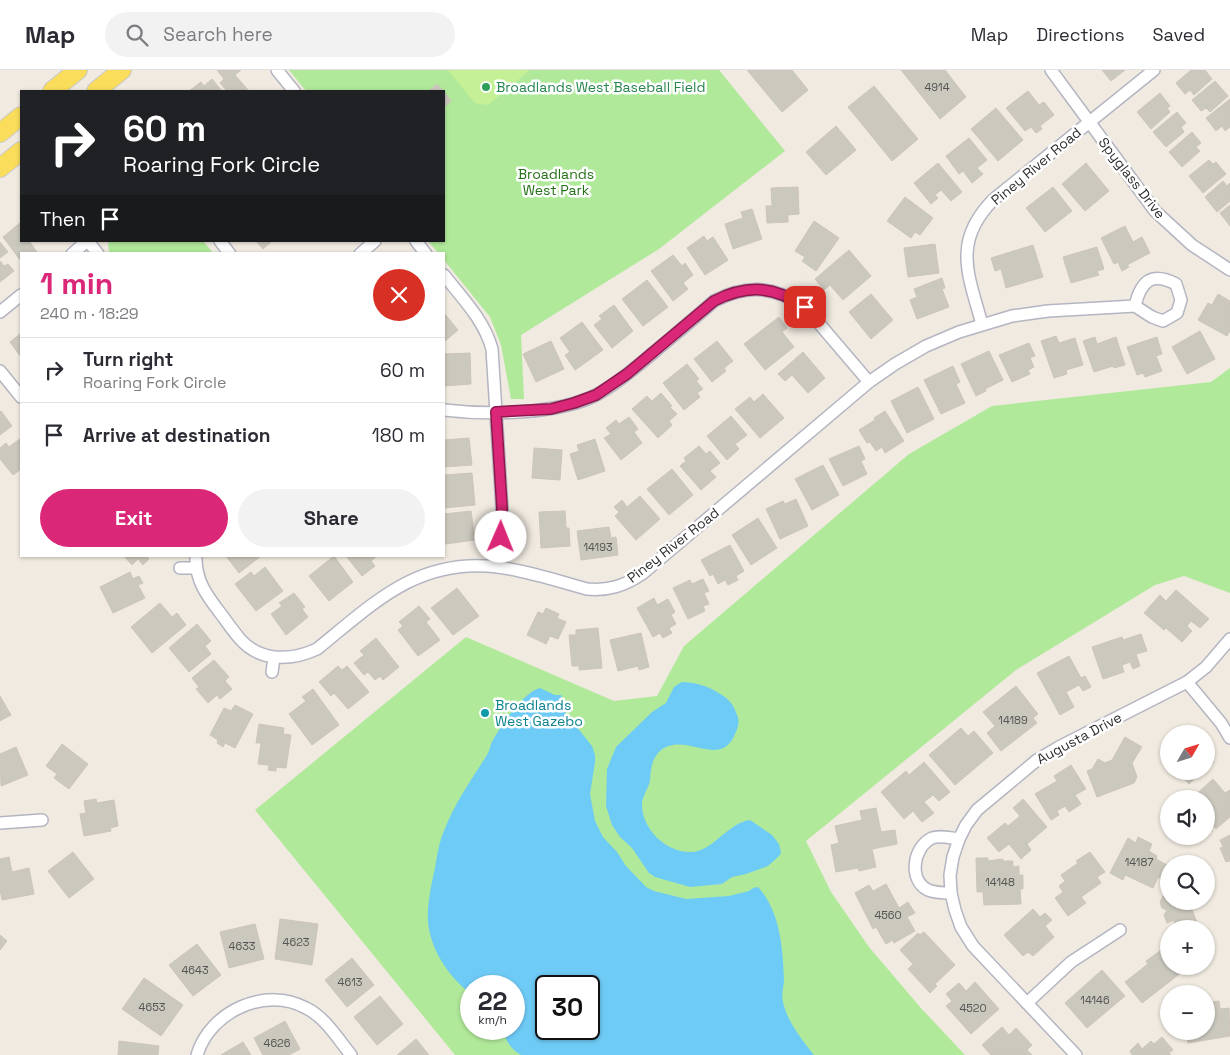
<!DOCTYPE html>
<html lang="en">
<head>
<meta charset="utf-8">
<style>
  body { margin:0; font-family:"Space Grotesk",sans-serif; background:#f2f2f3; color:#2b2b33; height:100vh; display:flex; flex-direction:column; font-size:19px; white-space:nowrap }
  * { box-sizing:border-box; margin:0 }
  p { font-size:16px; color:#7c7c81 }
  .icon { flex:none; width:28px; height:28px; fill:none; stroke:currentColor; stroke-width:2; stroke-linecap:round; stroke-linejoin:round }
  .map { position:relative; flex:1; overflow:hidden }
  .side { position:absolute; left:20px; top:182px; width:425px; height:305px; display:flex; flex-direction:column; background:#fff; border-radius:0px; box-shadow:0 1px 4px #0004 }
  .side>* { flex:none }
  .hud { position:absolute; left:20px; top:20px; width:425px; height:152px; border-radius:0px; box-shadow:0 1px 4px #0004; background:#202124; color:#fff; overflow:hidden }
  .needle { width:32px; rotate:51deg }
  .tools { position:absolute; left:1160px; top:655px; display:grid; gap:10px }
  .tools a { display:grid; place-items:center; width:55px; height:55px; border-radius:50%; background:#fff; box-shadow:0 1px 4px #0004; font-size:25px }
  .speed { position:absolute; left:460px; top:905px; display:flex; gap:10px; font-size:25px; font-weight:700; text-align:center }
  .speed>* { display:grid; place-content:center; width:65px; height:65px; border-radius:50%; background:#fff; box-shadow:0 1px 4px #0004; line-height:1 }
  .speed small { font-size:12px; font-weight:400 }
  .speed .limit { border:2px solid #111; border-radius:8px; background:#fff; color:#111 }
  .pin { position:absolute; display:grid; place-items:center; width:42px; height:42px; color:#fff; margin:-21px; border-radius:10px; box-shadow:0 2px 8px #0006 }
  .me { position:absolute; width:55px; margin:-28px; rotate:1deg; stroke-linejoin:round; filter:drop-shadow(0 0 4px #0008) }
  .turn { display:flex; align-items:center; gap:18px; height:105px; padding:0 20px; font-size:22px }
  .turn .icon { width:65px; height:65px; stroke-width:2.5 }
  .turn b { display:block; font-size:35px; line-height:42px }
  .then { display:flex; align-items:center; height:48px; padding:0 20px; background:#0003; gap:10px; font-size:19px }
  .round { display:grid; place-items:center; flex:none; width:52px; height:52px; border-radius:26px; background:#f2f2f3 }
  .headline { display:flex; align-items:center; justify-content:space-between; height:85px; padding:0 20px }
  h1 { font-size:30px; font-weight:800; line-height:38px; color:#db2777 }
  .primary-button { display:flex; gap:10px; margin-top:auto; padding:10px 20px }
  .primary-button a { flex:1; height:58px; border-radius:30px; background:#db2777; color:#fff; font-size:20px; font-weight:800; line-height:58px; text-align:center }
  .primary-button a+a { background:#f2f2f3; color:#2b2b33 }
  ul { padding:0; list-style:none }
  li { display:flex; align-items:center; gap:15px; height:65px; padding:0 20px; border-top:1px solid #e1e1e2 }
  li div { flex:1 }
  li b { display:block; font-size:19px }
  li em { font-style:normal }
  header { display:flex; align-items:center; gap:30px; box-sizing:border-box; height:70px; padding:0 25px; background:#fff; border-bottom:1px solid #e1e1e2 }
  header strong { font-size:24px }
  nav { display:flex; gap:28px; margin-inline-start:auto; font-size:18px }
  .search { width:350px; height:45px; background:#f2f2f3; display:flex; align-items:center; gap:12px; box-sizing:border-box; padding:0 18px; border-radius:28px; color:#7c7c81; font-size:19px }
  .map>svg:first-child { display:block }
  .green { fill:#b1e99a; fill-rule:evenodd }
  .pitch { fill:#c5f095 }
  .water { fill:#6ecbf6; fill-rule:evenodd }
  .building { fill:#cbc8be; stroke:#ccc6b9 }
  .lines { fill:none; stroke-linecap:round; stroke-linejoin:round }
  .minor-casing { stroke:#b4b5c2; stroke-width:14 }
  .primary-casing { stroke:#c9c9c9; stroke-width:20 }
  .minor { stroke:#fff; stroke-width:11 }
  .primary { stroke:#f9dd5b; stroke-width:18 }
  .route-casing { stroke:#8e194d; stroke-width:12 }
  .route { stroke:#db2777; stroke-width:9 }
  .leisure-dot { fill:#2e9e5b; stroke:#fff; stroke-width:2 }
  .culture-dot { fill:#0f9aa8; stroke:#fff; stroke-width:2 }
  .labels { text-anchor:middle; stroke-width:5; stroke-linejoin:round; paint-order:stroke }
  .number-label { font-size:11px; fill:#555452 }
  .leisure-label { font-size:14px; fill:#27864d; stroke:#fff; text-anchor:start }
  .street-label { font-size:14px; fill:#2e2e2e; stroke:#fff }
  .park-label { font-size:14px; fill:#257217; stroke:#fff }
  .culture-label { font-size:14px; fill:#0d838f; stroke:#fff; text-anchor:start }
</style>
</head>
<body>
<header>
<strong>Map</strong>
<div class="search"><svg class="icon" aria-label="search" viewBox="0 0 24 24"><circle cx="10" cy="10" r="6"/><path d="M15 15l6 6"/></svg>Search here</div>
<nav><a>Map</a><a>Directions</a><a>Saved</a></nav>
</header>
<div class="map">
<svg width="1230" height="985" viewBox="0 0 1230 985">
  <rect width="100%" height="100%" fill="#f0eae0"/>
  <g class="green">
    <path d="M289,0h430l66,81 -126,98 -138,86 3,64h-13l-10,-54 -11,-28 -46,-57v-6h-5l-11,-13h16v-150h-138z"/>
    <path d="M108,171h95l11,13h-105z"/>
    <path d="M1230,298v225l-46,-17 -29,9 -139,85 -210,171 25,51 38,55 51,60 45,48h-510l-200,-245 211,-173 148,64 43,-5 27,-50 225,-192 83,-48 219,-24zM471,916h43v43h-43zM546,916h43v43h-43z"/>
  </g>
  <path class="pitch" d="M448,0h82l-42,35 -13,-2z"/>
  <g class="water">
    <path d="M682,612c14,0 28,5 40,13 8,5 12,11 15,20 3,6 1,13 -2,19 -15,36 -49,-3 -74,16 -10,9 -10,19 -11,31 -2,8 -7,14 -8,22 -1,25 23,49 48,49 22,1 37,-29 60,-32l22,15 7,9 2,9 -2,3 -11,10 -22,8 -14,3 -10,7 -32,3 -35,-10 -6,-4 -17,-25 -12,-11 -8,-12 -6,-19 1,-37 9,-22 36,-35 14,-9 8,-16z"/>
    <path d="M540,618l15,7h6l4,8 -1,8 28,35 3,9v7l-5,32 5,27 8,16 14,15 9,14 20,21 8,4 32,8 43,-3 20,-5 4,-3 5,-1c22,24 25,61 26,92 0,8 -3,14 -1,23 4,19 19,38 31,53h-293c-11,-7 -16,-14 -17,-26h10v-43h-43v8c-25,-19 -46,-52 -43,-85 1,-14 4,-28 7,-41 2,-12 4,-26 9,-37 10,-27 28,-52 43,-76 2,-4 3,-7 4,-11 7,-15 33,-53 49,-56zM546,916h43v43h-43z"/>
  </g>
  <g class="building">
    <path d="M217,0h24l-6,5 14,16h-22l-7,-8 4,-4z"/>
    <path d="M747,0h45l16,20 -26,22z"/>
    <path d="M901,0h44l21,27 -26,22z"/>
    <path d="M1102,0h23l-14,11z"/>
    <path d="M1191,0h14l7,9 -18,16 -4,-5 -5,4 -9,-11z"/>
    <path d="M212,9l10,12h-33l12,-9 3,4z"/>
    <path d="M1215,11l13,15 -18,16 -4,-4 -5,3 -9,-11z"/>
    <path d="M437,14l6,7h-14z"/>
    <path d="M874,16l44,53 -26,22 -44,-54z"/>
    <path d="M1028,21l11,14 5,-3 10,13 -14,11 2,3 -6,4 -5,-6 -6,4 -19,-23z"/>
    <path d="M444,22l7,9 -7,6z"/>
    <path d="M1160,23l10,13 -3,2 3,4 -19,17 -14,-17z"/>
    <path d="M1230,29v28l-5,4 -3,-5 -6,5 -10,-13z"/>
    <path d="M996,38l27,32 -25,21 -27,-32z"/>
    <path d="M1177,42l9,11 -5,4 3,5 -18,15 -13,-15z"/>
    <path d="M836,56l20,24 -30,25 -20,-23z"/>
    <path d="M1192,62l9,11 -5,4 4,4 -18,16 -13,-15z"/>
    <path d="M969,68l18,22 -10,8 6,6 -11,9 -9,-12 -4,3 -13,-18z"/>
    <path d="M1209,90l4,4 3,-2 10,12 -23,19 -14,-17z"/>
    <path d="M938,93l24,29 -11,9 -10,-11 -6,5 3,3 -7,6 -17,-21z"/>
    <path d="M1086,93l23,28 -24,20 -23,-27z"/>
    <path d="M1223,111l4,5 3,-3v18l-13,11 -12,-15z"/>
    <path d="M798,117l1,27 -11,1v7l-21,1 -1,-17h6l-1,-18z"/>
    <path d="M1053,117l19,24 -27,21 -19,-24z"/>
    <path d="M905,127l28,21 -13,17 -5,-3 -4,6 -24,-17z"/>
    <path d="M1230,135v21l-10,-13z"/>
    <path d="M752,139l10,30 -29,10 -8,-25 18,-6 -2,-6z"/>
    <path d="M814,151l25,17 -23,33 -14,-10 3,-4 -10,-6z"/>
    <path d="M21,152v19h8l8,11 -3,2h-13v7l-18,-24z"/>
    <path d="M1125,156l8,16 9,-5 8,16 -23,12 2,2 -7,4 -4,-9 -4,2 -13,-26z"/>
    <path d="M704,166l3,5 6,-4 15,23 -23,15 -18,-27z"/>
    <path d="M256,171h16l-9,8z"/>
    <path d="M0,172l8,10 -8,6z"/>
    <path d="M935,174l4,29 -31,4 -4,-29z"/>
    <path d="M1033,175l10,32 -37,11 -5,-19 -6,2 -4,-13z"/>
    <path d="M1097,177l7,22 -7,2 2,4 -28,8 -8,-26z"/>
    <path d="M849,180l22,26 -28,24 -13,-15 -6,5 -9,-11z"/>
    <path d="M673,185l9,11 3,-3 8,12 -10,8 5,6 -15,12 -22,-30z"/>
    <path d="M0,191l4,5 4,-2 6,7 -14,11z"/>
    <path d="M942,208l3,10 -3,1 7,18 -32,12 -7,-19 7,-3 -3,-8z"/>
    <path d="M647,210l21,27 -25,19 -21,-27z"/>
    <path d="M871,224l22,26 -22,19 -22,-27z"/>
    <path d="M1218,224l12,7v30l-3,5 -29,-16 10,-17 4,2z"/>
    <path d="M614,235l19,26 -21,17 -18,-23 8,-6 -3,-3z"/>
    <path d="M444,243l14,17 -14,12z"/>
    <path d="M779,247l8,11 -5,4 12,15 -29,23 -21,-26z"/>
    <path d="M582,252l21,28 -28,20 -10,-15 5,-3 -10,-14z"/>
    <path d="M1200,261l15,28 -28,15 -15,-27z"/>
    <path d="M21,263v24l-11,-15z"/>
    <path d="M1056,266l3,7 16,-5 8,27 -17,5 1,4 -13,4 -13,-37z"/>
    <path d="M1095,267l2,7 19,-7 9,28 -11,3 -1,-2 -19,6 -11,-31z"/>
    <path d="M1157,267l5,17 -6,2 6,15 -17,6 -2,-4 -6,2 -10,-28z"/>
    <path d="M551,271l13,28 -28,13 -13,-28z"/>
    <path d="M717,271l16,20 -9,7 2,3 -14,11 -18,-23z"/>
    <path d="M1029,273l6,13 -5,2 4,9 -6,3 2,4 -18,8 -13,-27z"/>
    <path d="M989,281l14,29 -18,9 1,2 -10,5 -15,-32z"/>
    <path d="M803,282l22,26 -17,15 -16,-18 -7,6 -7,-7z"/>
    <path d="M470,283l1,31 -27,2v-32z"/>
    <path d="M687,294l12,15 -3,2 7,8 -6,4 3,4 -16,13 -21,-27z"/>
    <path d="M953,296l7,16 -4,2 9,19 -24,11 -17,-34z"/>
    <path d="M918,317l16,32 -27,14 -16,-32z"/>
    <path d="M661,323l11,13 -2,1 7,7 -8,7 3,4 -14,13 -26,-29 15,-13 5,5z"/>
    <path d="M763,324l21,24 -24,20 -25,-29 15,-12 4,5z"/>
    <path d="M1,341l11,15 -12,9v-23z"/>
    <path d="M885,341l19,30 -19,12 -3,-6 -6,4 -6,-9 -3,1 -8,-13 16,-10 -1,-2z"/>
    <path d="M731,346l16,19 -12,9 4,5 -12,11 -20,-24z"/>
    <path d="M629,347l9,12 -4,3 8,11 -21,17 -17,-22 7,-4 -5,-6 10,-8 3,4z"/>
    <path d="M21,368v31l-8,6 -13,-16v-11l6,-5 3,4z"/>
    <path d="M469,368l3,27 -28,2v-27z"/>
    <path d="M595,369l10,32 -27,9 -8,-26 9,-3 -2,-6z"/>
    <path d="M699,376l7,8 4,-3 10,12 -10,8 6,6 -15,13 -21,-24 6,-5 -2,-3z"/>
    <path d="M859,376l6,13 -4,2 6,13 -24,12 -14,-27z"/>
    <path d="M534,378l28,2 -2,30 -28,-2z"/>
    <path d="M823,395l16,30 -27,15 -17,-31z"/>
    <path d="M672,399l21,26 -24,20 -22,-26z"/>
    <path d="M472,403l3,32 -31,3v-33z"/>
    <path d="M640,426l20,23 -24,21 -21,-24 4,-4 -5,-5 8,-7 5,7z"/>
    <path d="M796,429l12,27 -28,13 -14,-30 17,-8 2,3z"/>
    <path d="M471,441l4,29 -30,4 -1,-30z"/>
    <path d="M565,441l1,17h3l1,18 -29,2 -2,-36z"/>
    <path d="M758,448l19,30 -26,17 -19,-30z"/>
    <path d="M609,457l2,11 5,-1 2,18 -37,5 -4,-29z"/>
    <path d="M730,475l14,26 -8,5 2,4 -10,5 -3,-5 -7,4 -5,-10 -3,2 -9,-16z"/>
    <path d="M124,486h22l3,3 -6,6 -5,-6 -6,6z"/>
    <path d="M226,486h35l-22,17z"/>
    <path d="M334,486l19,26 -24,19 -20,-25z"/>
    <path d="M346,486h31l-6,5 4,5 -13,10z"/>
    <path d="M265,497l18,24 -27,20 -21,-27 16,-12 3,4z"/>
    <path d="M130,502l3,7 6,-3 4,7 -5,2 7,13 -32,15 -13,-26z"/>
    <path d="M703,509l6,12 -5,2 5,11 -6,2 2,5 -17,8 -15,-31 17,-8 2,4z"/>
    <path d="M457,518l22,28 -26,19 -22,-27z"/>
    <path d="M1176,520l33,29 -9,9 -9,-7 -4,5 5,5 -10,11 -16,-14 -2,2 -20,-17 16,-18 6,6z"/>
    <path d="M294,523l11,14 -3,2 6,8 -22,18 -15,-21 11,-8 -3,-3z"/>
    <path d="M654,528l3,7 11,-6 7,13 -4,3 5,9 -7,4 3,5 -9,5 -3,-5 -7,4 -16,-29z"/>
    <path d="M160,533l12,14 5,-4 9,12 -34,28 -21,-26z"/>
    <path d="M419,536l11,13 -4,3 14,18 -22,16 -20,-26 5,-4 -4,-4z"/>
    <path d="M546,538l13,6 -2,4 9,4 -8,17 -8,-3 -4,8 -19,-9 11,-23 5,2z"/>
    <path d="M197,554l14,17 -6,5 6,8 -22,18 -20,-24z"/>
    <path d="M598,558l4,40 -23,2v-4h-7l-3,-31h7v-5z"/>
    <path d="M641,563l8,34 -10,3 -1,-4 -20,5 -8,-31z"/>
    <path d="M1141,564l6,17 -11,3 4,12 -7,3 -3,-7 -8,3 2,7 -21,7 -11,-32 30,-10 1,3z"/>
    <path d="M376,568l23,29 -16,13 -3,-4 -5,4 -7,-8 -4,3 -10,-12 10,-8 -4,-4z"/>
    <path d="M1069,586l12,22 4,-2 6,11 -8,4 -4,-6 -13,7 8,15 -14,8 -23,-42z"/>
    <path d="M214,590l15,17 -4,4 7,8 -12,10 -3,-4 -9,8 -12,-14 3,-2 -7,-9z"/>
    <path d="M338,596l4,4 5,-4 22,26 -21,17 -14,-16 -3,3 -12,-14z"/>
    <path d="M1016,616l22,28 -5,4 4,5 -36,28 -14,-18 8,-7 -12,-14z"/>
    <path d="M313,619l26,36 -27,20 -23,-31 17,-13 -4,-4z"/>
    <path d="M0,626l11,19 -11,6z"/>
    <path d="M235,635l18,9 -18,34 -10,-5 -2,4 -6,-4 1,-3 -8,-5 14,-27 7,3z"/>
    <path d="M486,637l5,4 -1,5 -6,2 -4,-4 1,-5z"/>
    <path d="M259,654l25,4 -1,6 8,1 -5,33 -10,-1v4l-8,-1 1,-5 -11,-1 3,-21h-5z"/>
    <path d="M1190,656l7,8h-15z"/>
    <path d="M961,658l7,8 6,-5 19,22 -38,32 -26,-30z"/>
    <path d="M1125,667l17,10 -10,16 5,14 -3,6 -37,14 -10,-26 5,-2 6,-10 7,4 7,-3z"/>
    <path d="M62,674l26,20 -19,25 -15,-11 3,-4 -11,-8z"/>
    <path d="M16,677l12,28 -27,11 -1,-32z"/>
    <path d="M1206,684l8,8 -8,7z"/>
    <path d="M1169,689v11l-6,-6z"/>
    <path d="M924,692l26,30 -11,9 -6,-6 -9,7 10,11 -12,9 -9,-11 -9,8 -23,-27 25,-21 3,4z"/>
    <path d="M1071,695l15,24 -11,6 6,9 -12,8 -4,-6 -8,5 2,4 -8,5 -16,-26 22,-13 -3,-5z"/>
    <path d="M1170,701h33l-14,13 -10,-11 -4,4z"/>
    <path d="M1213,709l12,14 5,-3v27l-14,12 -10,-12v-18h-15z"/>
    <path d="M96,729l1,4 17,-3 4,26 -8,2 1,3 -27,5 -4,-22 6,-1 -2,-12z"/>
    <path d="M1023,729l24,28 -20,17 4,6 -10,9 -12,-15 -10,8 -12,-14 18,-15 3,3 12,-10 -7,-8z"/>
    <path d="M876,738l5,24 14,-2 2,14 -25,5 4,18 -17,4 -1,-3 -22,4 -5,-27 8,-2 -4,-17 27,-6 -2,-9z"/>
    <path d="M1230,765v26l-4,1 -6,-14 3,-1 -3,-7z"/>
    <path d="M1138,767l14,7 -3,7 8,5 -1,3 13,7v17l-11,-6 -5,11 -28,-13 -2,5 -13,-7 18,-35 8,5z"/>
    <path d="M73,782l21,27 -25,19 -21,-27z"/>
    <path d="M1090,782l15,20 -8,5 4,6 -20,14 5,6 -18,13 -13,-18 8,-6 -4,-6 6,-5 -4,-6 17,-12 -2,-2z"/>
    <path d="M9,787l3,15 17,-4 5,26 -32,6 -2,-11v-30z"/>
    <path d="M976,788h12v3l15,-2v2h10v6l6,-1v9h4v14h-3l1,15 -37,1 -1,-13h-6z"/>
    <path d="M886,814l13,24 9,-6 7,11 -8,4 8,14 -21,12 -1,-3 -7,4 -10,-17 -3,2 -18,-36 14,-8 4,6z"/>
    <path d="M1169,824v7h19l-6,2 9,4 6,16 -3,6h-18l-2,-9 -7,3 -3,-8 3,-5 -5,-2 -2,-6 3,-6z"/>
    <path d="M1033,839l7,8 5,-4 7,7 -7,6 9,11 -21,19 -5,-4 -5,4 -19,-21z"/>
    <path d="M280,849l38,5 -6,41 -37,-6z"/>
    <path d="M255,854l9,35 -35,9 -9,-36z"/>
    <path d="M924,862l31,33 -20,19 2,2 -7,7 -22,-24 5,-5 -13,-14 18,-17 2,2z"/>
    <path d="M0,865l7,6 -7,9z"/>
    <path d="M197,874l24,31 -28,21 -24,-31z"/>
    <path d="M1164,878l5,6v12h9l4,6 -40,31 -17,-21 23,-18 -2,-3z"/>
    <path d="M352,888l22,27 -27,22 -22,-27z"/>
    <path d="M1102,900l23,26 -38,32 -22,-25z"/>
    <path d="M144,908l39,27 -22,31 -39,-27z"/>
    <path d="M975,912l24,27 -28,25 -25,-28 6,-5 -6,-7 13,-11 7,8z"/>
    <path d="M380,926l23,28 -26,21 -23,-28z"/>
    <path d="M1219,931l1,8 9,-1 1,28 -42,7 -2,-12h20v-28z"/>
    <path d="M285,951l15,28 -11,6h-26l-9,-17z"/>
    <path d="M1002,957l7,8 7,-7 16,17 -5,5 5,5h-41l-9,-10z"/>
    <path d="M1162,967l11,13 -4,3 2,2h-39l-2,-4 8,-8 4,6 9,-8 3,3z"/>
    <path d="M416,969l13,16h-32z"/>
    <path d="M119,971l40,5 -1,9h-40z"/>
    <path d="M243,972l8,13h-30z"/>
  </g>
  <g class="lines">
    <g class="minor-casing">
      <g id="minor">
        <path d="M277,0l17,21"/>
        <path d="M1051,0l104,141 37,34 38,25"/>
        <path d="M88,171l10,13"/>
        <path d="M220,171l10,13"/>
        <path d="M416,171l10,13"/>
        <path d="M72,184l15,-13"/>
        <path d="M360,184l15,-13"/>
        <path d="M444,205c19,24 40,45 48,74l10,159 -4,59"/>
        <path d="M0,242l21,-17"/>
        <path d="M982,254c-14,-50 -30,-83 12,-125l160,-129"/>
        <path d="M0,301l21,26"/>
        <path d="M444,340c43,5 115,5 154,-16 20,-11 37,-26 55,-41 20,-17 41,-34 61,-52 34,-17 60,-15 91,6l64,75"/>
        <path d="M196,486c-1,24 11,40 25,58 6,8 12,17 19,25 20,23 51,22 77,10 57,-46 101,-92 181,-82 30,4 60,14 89,22 21,2 37,-3 55,-15l227,-192 26,-18 31,-18 33,-14 53,-16 36,-5 87,-5 17,11 11,4 14,-8 4,-13 -5,-16c-24,-12 -35,-4 -41,22"/>
        <path d="M180,498h16"/>
        <path d="M272,602l2,-14"/>
        <path d="M1187,612l34,41 9,15"/>
        <path d="M0,753l42,-3"/>
        <path d="M951,823c-7,0 -16,0 -23,-3 -20,-10 -15,-43 4,-52 7,-3 18,0 27,1"/>
        <path d="M1027,933l44,-41 49,-32"/>
        <path d="M197,985c13,-44 69,-69 109,-47 19,9 32,31 45,47"/>
        <path d="M1076,985l-103,-109 -12,-19 -6,-17 -4,-17 -1,-18 3,-18 6,-18 7,-14 11,-15 60,-50 22,-13 128,-65 19,-15 24,-28"/>
      </g>
    </g>
    <g class="primary-casing">
      <g id="primary">
        <path d="M52,21l26,-21"/>
        <path d="M96,21l26,-21"/>
        <path d="M0,63l21,-17"/>
        <path d="M0,98l21,-17"/>
      </g>
    </g>
    <use href="#minor" class="minor"/>
    <use href="#primary" class="primary"/>
  </g>
  <g class="lines">
    <g class="route-casing">
      <path id="route" d="M501,467l1,-29 -6,-96 55,-3 23,-6 22,-8 31,-21 87,-73c34,-17 60,-15 91,6"/>
    </g>
    <use href="#route" class="route"/>
  </g>
  <circle class="leisure-dot" cx="486" cy="17" r="5"/>
  <circle class="culture-dot" cx="485" cy="643" r="5"/>
  <g class="labels">
    <g class="number-label">
      <text x="937" y="21">4914</text>
      <text x="598" y="481">14193</text>
      <text x="1013" y="654">14189</text>
      <text x="1139" y="796">14187</text>
      <text x="1000" y="816">14148</text>
      <text x="888" y="849">4560</text>
      <text x="296" y="876">4623</text>
      <text x="242" y="880">4633</text>
      <text x="195" y="904">4643</text>
      <text x="350" y="916">4613</text>
      <text x="1095" y="934">14146</text>
      <text x="152" y="941">4653</text>
      <text x="973" y="942">4520</text>
      <text x="277" y="977">4626</text>
    </g>
    <g class="leisure-label">
      <text x="496" y="22">Broadlands West Baseball Field</text>
    </g>
    <g class="street-label">
      <text transform="translate(1036 96) rotate(-40)" y="5">Piney River Road</text>
      <text transform="translate(1132 108) rotate(52)" y="5">Spyglass Drive</text>
      <text transform="translate(673 475) rotate(-38)" y="5">Piney River Road</text>
      <text transform="translate(1079 668) rotate(-28)" y="5">Augusta Drive</text>
    </g>
    <g class="park-label">
      <text x="556" y="109">Broadlands<tspan x="556" dy="16">West Park</tspan></text>
    </g>
    <g class="culture-label">
      <text x="495" y="640">Broadlands<tspan x="495" dy="16">West Gazebo</tspan></text>
    </g>
  </g>
</svg>
<div class="tools">
<a><svg class="needle" viewBox="-14 -14 28 28"><path d="M0-13l5 13h-10z" fill="#e53935"/><path d="M0 13l5-13h-10z" fill="#7c7c81"/></svg></a>
<a><svg class="icon" aria-label="sound" viewBox="0 0 24 24"><path d="M4 9h4l5-4v14l-5-4H4zM17 9q2 3 0 6"/></svg></a>
<a><svg class="icon" aria-label="search" viewBox="0 0 24 24"><circle cx="10" cy="10" r="6"/><path d="M15 15l6 6"/></svg></a>
<a>+</a>
<a>−</a>
</div>
<div class="speed"><div>22<small>km/h</small></div><div class="limit">30</div></div>
<div class="pin" style="left:805px;top:237px;background:#d93025"><svg class="icon" aria-label="arrive" viewBox="0 0 24 24"><path d="M6 21V4h12l-3 4 3 4H6"/></svg></div>
<svg class="me" style="left:501px;top:467px" viewBox="-20 -20 40 40"><circle r="19" fill="#fff"/><path d="M0-13L10 11 0 6-10 11z" fill="#db2777"/></svg>
<div class="hud">
<div class="turn"><svg class="icon" aria-label="right" viewBox="0 0 24 24"><path d="M7 20v-9h11M14 6l5 5-5 5"/></svg><div><b>60 m</b>Roaring Fork Circle</div></div>
<div class="then">Then<svg class="icon" aria-label="arrive" viewBox="0 0 24 24"><path d="M6 21V4h12l-3 4 3 4H6"/></svg></div>
</div>
<section class="side">
<div class="headline"><div><h1>1 min</h1><p>240 m · 18:29</p></div><a class="round" style="background:#d93025;color:#fff"><svg class="icon" aria-label="close" viewBox="0 0 24 24"><path d="M6 6l12 12M18 6L6 18"/></svg></a></div>
<ul>
<li><svg class="icon" aria-label="right" viewBox="0 0 24 24"><path d="M7 20v-9h11M14 6l5 5-5 5"/></svg><div><b>Turn right</b><p>Roaring Fork Circle</p></div><em>60 m</em></li>
<li><svg class="icon" aria-label="arrive" viewBox="0 0 24 24"><path d="M6 21V4h12l-3 4 3 4H6"/></svg><div><b>Arrive at destination</b></div><em>180 m</em></li>
</ul>
<div class="primary-button"><a>Exit</a><a>Share</a></div>
</section>
</div>
</body>
</html>
